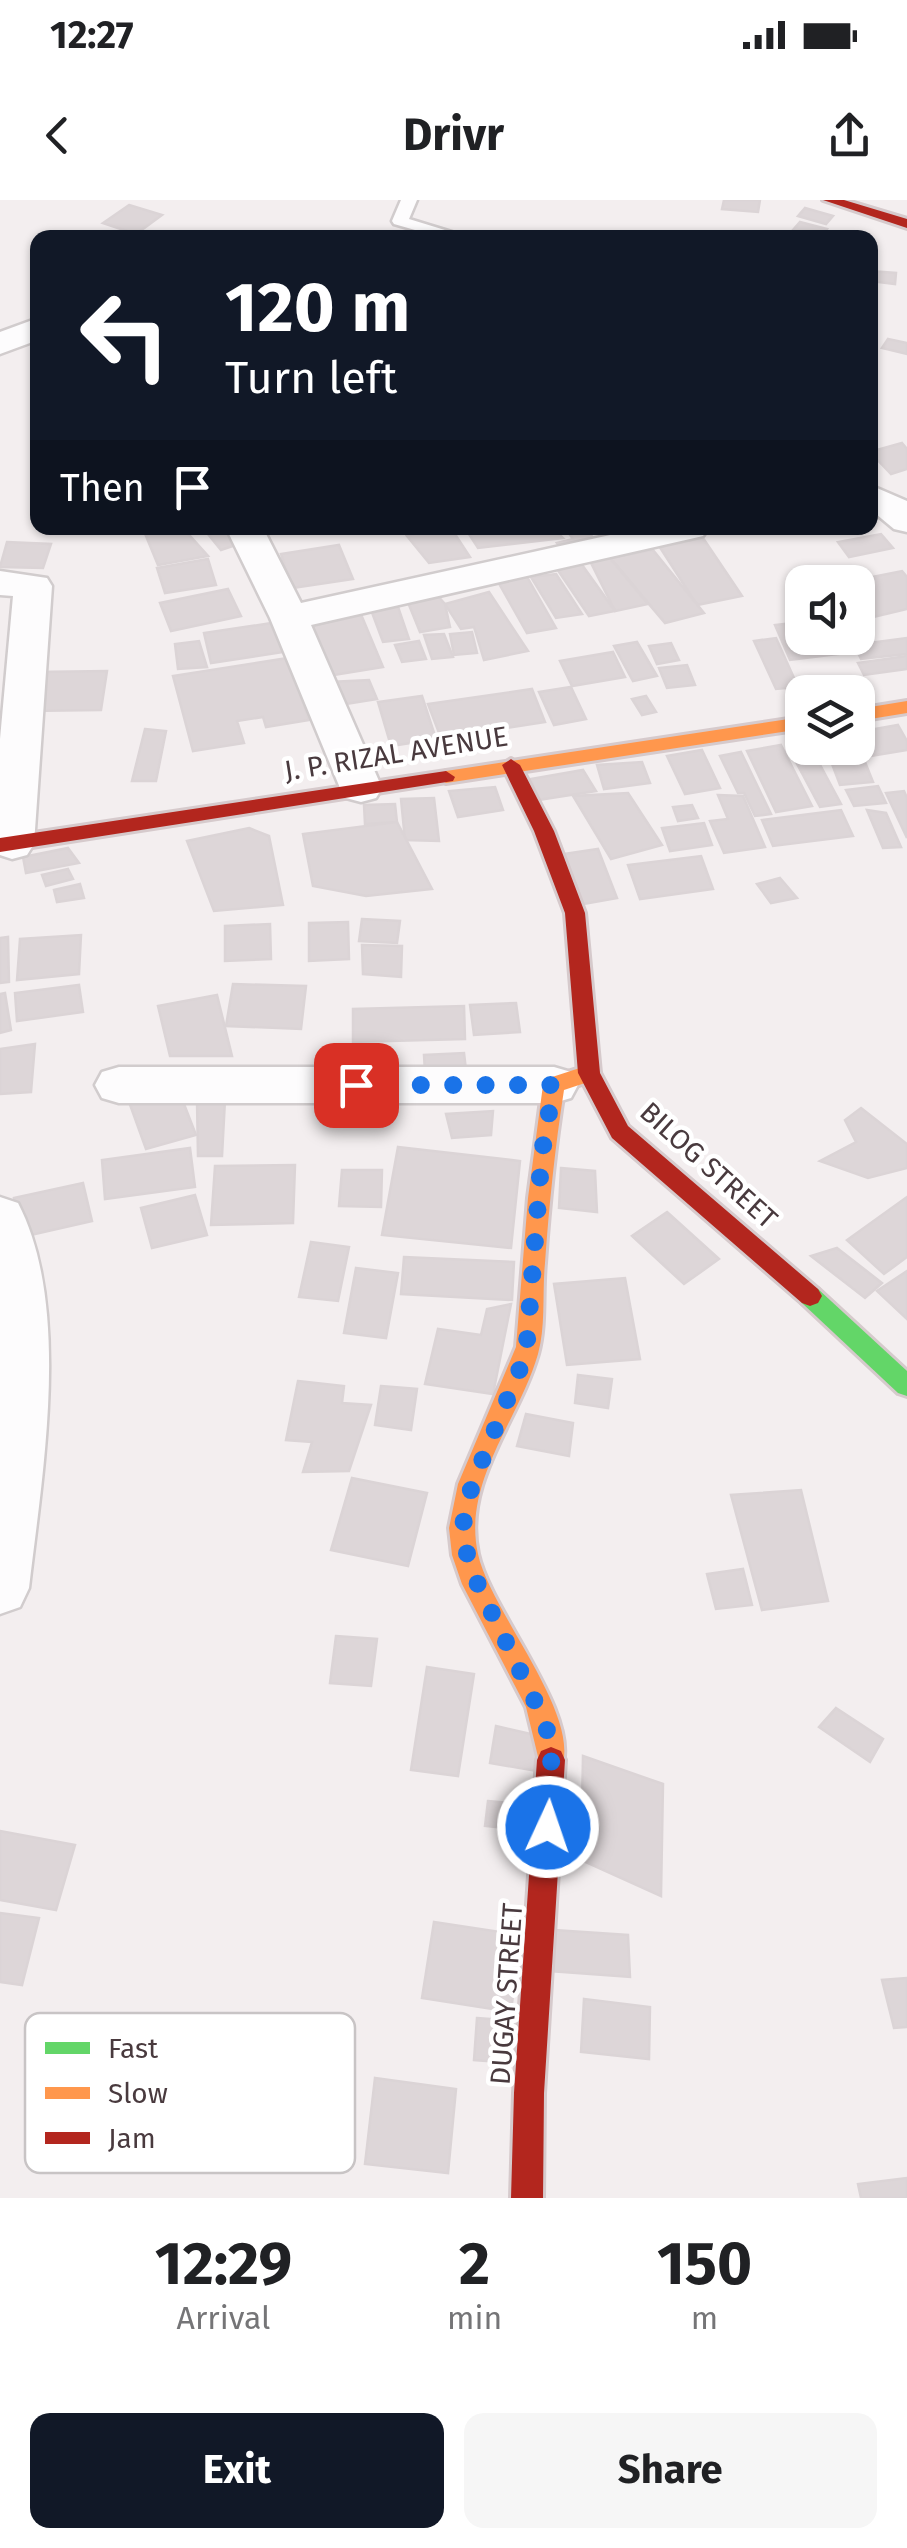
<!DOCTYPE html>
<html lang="en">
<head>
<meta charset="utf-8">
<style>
  body { margin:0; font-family:"Fira Sans",sans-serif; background:#f6f6f6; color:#202124; height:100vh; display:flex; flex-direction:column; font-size:38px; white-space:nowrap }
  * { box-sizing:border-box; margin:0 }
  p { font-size:32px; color:#757577 }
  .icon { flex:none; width:55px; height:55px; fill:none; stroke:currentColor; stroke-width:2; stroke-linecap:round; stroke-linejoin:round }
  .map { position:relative; height:1998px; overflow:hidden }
  .side { display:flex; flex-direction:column; background:#fff; flex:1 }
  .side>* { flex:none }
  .top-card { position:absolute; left:30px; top:30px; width:848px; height:305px; border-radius:20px; box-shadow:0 2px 8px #0004; background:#111827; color:#fff; overflow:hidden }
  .buttons { position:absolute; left:785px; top:365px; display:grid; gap:20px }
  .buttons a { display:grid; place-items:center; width:90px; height:90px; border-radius:20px; background:#fff; box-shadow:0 2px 8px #0004; font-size:50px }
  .pin { position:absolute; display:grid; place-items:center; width:85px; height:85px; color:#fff; margin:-42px; border-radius:20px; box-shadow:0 5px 15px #0006 }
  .me { position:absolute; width:110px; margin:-55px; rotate:3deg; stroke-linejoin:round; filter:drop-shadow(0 0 8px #0008) }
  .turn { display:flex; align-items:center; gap:35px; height:210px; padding:0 30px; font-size:45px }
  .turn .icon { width:130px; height:130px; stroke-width:2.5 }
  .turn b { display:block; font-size:70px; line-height:85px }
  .then { display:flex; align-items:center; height:95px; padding:0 30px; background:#0003; gap:20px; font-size:38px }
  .eta { display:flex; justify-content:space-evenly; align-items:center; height:170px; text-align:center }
  .eta b { font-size:60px; font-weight:700; line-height:70px }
  .cta { display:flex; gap:20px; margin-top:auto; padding:20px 30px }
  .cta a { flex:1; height:115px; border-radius:20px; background:#111827; color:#fff; font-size:40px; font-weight:700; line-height:115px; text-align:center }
  .cta a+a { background:#f6f6f6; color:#202124 }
  .status { display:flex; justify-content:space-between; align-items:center; height:70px; padding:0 50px; background:#fff; direction:ltr }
  .status svg { height:28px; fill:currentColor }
  header { display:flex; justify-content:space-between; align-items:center; height:130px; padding:0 30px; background:#fff; font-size:45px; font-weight:700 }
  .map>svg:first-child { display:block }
  .building { fill:#ddd6d8; stroke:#dbd4d6; stroke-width:2.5 }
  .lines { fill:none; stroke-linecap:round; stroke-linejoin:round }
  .lane-casing { stroke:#d1cccd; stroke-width:5 }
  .street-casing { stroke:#d1cccd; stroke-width:5 }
  .fast-casing { stroke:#d6cacc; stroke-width:6 }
  .slow-casing { stroke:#d6cacc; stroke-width:6 }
  .jam-casing { stroke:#d6cacc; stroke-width:6 }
  .lane { fill:#fdfcfd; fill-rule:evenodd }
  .street { fill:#fdfcfd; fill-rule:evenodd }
  .fast { fill:#63d668; fill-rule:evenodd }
  .slow { fill:#ff974d; fill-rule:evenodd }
  .jam { fill:#b3261e; fill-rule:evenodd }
  .route { stroke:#1a73e8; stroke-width:18; stroke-dasharray:0 32.4 }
  .labels { text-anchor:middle; stroke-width:9; stroke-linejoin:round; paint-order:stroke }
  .street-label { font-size:28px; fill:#493a3e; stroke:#fff }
  .key { fill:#fff; stroke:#c8c4c5; stroke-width:2.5 }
  .key-label { font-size:28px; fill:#493a3e }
</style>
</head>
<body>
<div class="status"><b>12:27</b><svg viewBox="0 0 49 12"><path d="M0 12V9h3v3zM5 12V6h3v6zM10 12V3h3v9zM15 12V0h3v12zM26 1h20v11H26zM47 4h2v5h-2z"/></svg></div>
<header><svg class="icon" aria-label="back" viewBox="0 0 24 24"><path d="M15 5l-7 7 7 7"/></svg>Drivr<svg class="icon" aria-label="share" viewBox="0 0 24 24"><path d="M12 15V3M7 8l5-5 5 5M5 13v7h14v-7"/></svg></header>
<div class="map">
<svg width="907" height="1998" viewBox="0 0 907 1998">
  <rect width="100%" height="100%" fill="#f3eeef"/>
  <g class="building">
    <path d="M724,0h36l-2,12 -36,-3z"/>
    <path d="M129,5l33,10 -26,19 -33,-11z"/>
    <path d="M805,8l28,8 -7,8 -28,-8z"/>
    <path d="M800,22l27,7 -7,9h-34z"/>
    <path d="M870,71l26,2 -1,11 -25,-3z"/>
    <path d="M888,139l19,4v11l-25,-6z"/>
    <path d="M902,243l5,6v20l-16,5 -21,-22z"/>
    <path d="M183,328l25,28 -50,9 -14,-34z"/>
    <path d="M203,328h30l12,14 -24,8z"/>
    <path d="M439,328h12l19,29 -41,6 -22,-27z"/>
    <path d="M465,328h88l10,10 -85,10z"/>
    <path d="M565,328h21l9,13 -34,7 -4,-5 16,-4z"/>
    <path d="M881,334l12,14 -44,9 -11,-15z"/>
    <path d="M703,338l39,58 -45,9 -38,-59z"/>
    <path d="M7,342l44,2 -8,24 -43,-1z"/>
    <path d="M339,345l14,34 -61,9 -11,-34z"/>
    <path d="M653,350l51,63 -39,10 -55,-65z"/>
    <path d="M610,358l38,46 -33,7 -26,-52z"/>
    <path d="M208,359l8,26 -51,8 -8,-25z"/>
    <path d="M580,362l35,49 -26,5 -34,-50z"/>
    <path d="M902,371l5,6v32l-34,8 -15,-21v-14h-11z"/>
    <path d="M556,374l26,40 -26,4 -25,-41z"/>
    <path d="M526,375l30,53 -29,5 -30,-53z"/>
    <path d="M228,389l13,27 -70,15 -11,-28z"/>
    <path d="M489,392l39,59 -44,9 -10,-33 -13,2 -16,-25z"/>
    <path d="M437,395l8,9 5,23 -30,5 -13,-32z"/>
    <path d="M397,404l12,35 -26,3 -12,-32z"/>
    <path d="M360,412l23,55 -56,9 -20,-54z"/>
    <path d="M802,422v16h36l8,15 -56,7 -15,-35z"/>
    <path d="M272,423l11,29 -72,11 -7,-30z"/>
    <path d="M472,432l5,21 -23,2 -4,-21z"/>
    <path d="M444,434l9,23 -21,2 -8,-24z"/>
    <path d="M776,438l22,49 -22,2 -22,-48z"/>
    <path d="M907,438v16l-46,5 -7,-14z"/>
    <path d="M199,441l8,26 -29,2 -3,-25z"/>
    <path d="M419,441l7,18 -24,3 -7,-17z"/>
    <path d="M637,442l20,34 -24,5 -19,-35z"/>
    <path d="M671,443l8,17 -22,4 -8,-18z"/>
    <path d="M613,452l12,25 -53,9 -12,-25z"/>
    <path d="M907,456v13l-43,6 -6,-12z"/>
    <path d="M288,458l21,62 -43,7 -3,-10 -26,4 7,22 -51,8 -20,-75z"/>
    <path d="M687,465l8,20 -28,3 -8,-20z"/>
    <path d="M107,471l-6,39 -73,1 7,-39z"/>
    <path d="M369,480l8,19 -38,6 -9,-23z"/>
    <path d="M571,487l15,32 -32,6 -15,-33z"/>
    <path d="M532,489l13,33 -104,16 -13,-34z"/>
    <path d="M422,496l14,43 -45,7 -13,-44z"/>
    <path d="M646,496l10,16 -14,3 -10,-16z"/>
    <path d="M898,525l9,16v9l-43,7 -6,-12v-13z"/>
    <path d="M145,529l21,2 -10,50h-24z"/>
    <path d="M802,543v5h9l30,56 -21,3 -33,-62z"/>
    <path d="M781,545l31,61 -36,6 -29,-61z"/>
    <path d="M816,548h34l7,8 -34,1z"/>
    <path d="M702,550l18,38 -35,6 -18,-38z"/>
    <path d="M741,552l30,62 -16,2 -11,-23h-6l-18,-37z"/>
    <path d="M642,562l8,21 -46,6 -7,-24z"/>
    <path d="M865,562l8,20 -33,3 -8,-21z"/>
    <path d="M583,570l13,21 -58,9 -7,-21z"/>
    <path d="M878,586l8,17 -32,3 -8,-16z"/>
    <path d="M495,587l8,23 -45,7 -9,-26z"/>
    <path d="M904,591l3,7v40l-21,-45z"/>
    <path d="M628,593l34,52 -51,14 -38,-63z"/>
    <path d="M718,595l25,1 22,51 -41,6 -14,-32 18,-2z"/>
    <path d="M434,598l5,43 -34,-1 -4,-41z"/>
    <path d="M395,604l2,18 -32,2 -1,-19z"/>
    <path d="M692,605l6,13 -20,3 -5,-14z"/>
    <path d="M841,610l12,26 -80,10 -11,-26z"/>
    <path d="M867,610l19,3 15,34 -18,1z"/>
    <path d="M397,622l35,67 -66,7 -53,-10 -10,-52z"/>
    <path d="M704,623l8,22 -42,6 -8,-23z"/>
    <path d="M249,628l20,8 14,69 -69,6 -27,-70z"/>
    <path d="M68,648l11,15 -53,10 -3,-16z"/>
    <path d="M598,649l19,49 -34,6 -19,-50z"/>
    <path d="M701,656l12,33 -73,10 -12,-34z"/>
    <path d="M68,669l5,10 -27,7 -4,-11z"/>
    <path d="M780,678l17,20 -26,5 -14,-19z"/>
    <path d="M80,684l4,14 -27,4 -3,-12z"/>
    <path d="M362,719l38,2 -3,22 -38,-2z"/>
    <path d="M348,722l1,37 -40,2v-38z"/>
    <path d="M270,724l1,35 -46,2v-35z"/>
    <path d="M81,735l-2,39 -62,6 3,-41z"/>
    <path d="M8,737l1,45 -9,1v-45z"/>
    <path d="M362,745l40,1 -1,31 -38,-3z"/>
    <path d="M233,784l73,2 -5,43 -75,-3z"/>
    <path d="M79,785l4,27 -66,9 -2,-28z"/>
    <path d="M5,793l6,37 -11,3v-39z"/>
    <path d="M217,795l15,61h-62l-12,-50z"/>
    <path d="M516,803l4,29 -46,3 -4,-30z"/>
    <path d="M464,806l1,33 -112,3v-33z"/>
    <path d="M35,844l-4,48 -31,2v-45z"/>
    <path d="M464,853l2,17 -41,2 -1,-17z"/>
    <path d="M177,886l19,49 -50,14 -18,-50z"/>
    <path d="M225,900l-3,56h-24l-1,-55z"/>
    <path d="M861,908l46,36v24l-39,10 -48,-17 36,-19 -11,-22z"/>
    <path d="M493,911l-2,24 -39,3 -6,-24z"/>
    <path d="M398,947l122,14 -9,87 -129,-13z"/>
    <path d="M190,948l5,39 -90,12 -3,-39z"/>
    <path d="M295,965l-2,58 -82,2 4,-59z"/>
    <path d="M561,968l34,3 2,41 -38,-4z"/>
    <path d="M342,970h40l-1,37 -42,-1z"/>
    <path d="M83,983l9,38 -70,16 -8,-39z"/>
    <path d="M195,995l12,40 -55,13 -11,-40z"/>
    <path d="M907,997v60l-23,17 -37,-34z"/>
    <path d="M667,1012l52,47 -35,25 -52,-48z"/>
    <path d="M311,1042l38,5 -11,54 -39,-4z"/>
    <path d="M837,1048l45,35 -17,15 -54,-42z"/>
    <path d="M404,1057l110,5 -2,38 -111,-6z"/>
    <path d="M356,1068l42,5 -12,65 -42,-5z"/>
    <path d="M907,1071v48l-30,-28z"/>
    <path d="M625,1078l15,81 -73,6 -13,-81z"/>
    <path d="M511,1104l-18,90 -68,-10 13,-55 43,6 6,-26z"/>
    <path d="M578,1175l34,4 -4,29 -33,-5z"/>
    <path d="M298,1181l46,5 -2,17 29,2 -22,66 -46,1 9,-30 -26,-2z"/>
    <path d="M381,1186l36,3 -6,41 -36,-5z"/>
    <path d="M526,1214l47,9 -4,33 -52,-10z"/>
    <path d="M352,1278l75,15 -19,73 -77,-16z"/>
    <path d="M801,1290l27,111 -66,9 -31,-115z"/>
    <path d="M743,1369l9,36 -36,4 -9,-35z"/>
    <path d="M336,1436l41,3 -6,47 -41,-3z"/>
    <path d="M427,1467l47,7 -16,102 -47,-6z"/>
    <path d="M836,1508l47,31 -13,23 -51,-35z"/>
    <path d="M496,1526l48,11 -1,35 -53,-9z"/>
    <path d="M583,1556l80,28 -2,112 -80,-36z"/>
    <path d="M488,1601l46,4 -1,26 -48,-5z"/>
    <path d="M0,1631l75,14 -19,65 -56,-10z"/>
    <path d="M0,1713l39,5 -17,67 -22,-3z"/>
    <path d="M434,1722l86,13 -9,77 -89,-14z"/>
    <path d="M554,1730l74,5 2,42 -80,-6z"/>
    <path d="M907,1778v49l-13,1 -12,-48z"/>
    <path d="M584,1799l66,8 -1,52 -68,-7z"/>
    <path d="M477,1818l39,3 -1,42 -41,-3z"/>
    <path d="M375,1878l81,11 -8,84 -83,-9z"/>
    <path d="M907,1978v20h-46l-3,-14z"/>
  </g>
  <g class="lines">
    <g class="lane-casing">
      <path id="lane" d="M401,0h16l-8,19 62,19h-28l-49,-14 -2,-3z"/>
    </g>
    <g class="street-casing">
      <g id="street">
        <path d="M38,118v22l-38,14v-22z"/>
        <path d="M870,285l37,16v31l-13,-3 -24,-20z"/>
        <path d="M226,328h37l38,75 341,-75h67l-6,8 -13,3 -379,86 71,163 -6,10 -15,4 -15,-4 -6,-10 -70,-170z"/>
        <path d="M0,371l47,7 5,8 -18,258 -7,11 -15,4 -12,-4v-116l13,-143 -13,-1z"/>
        <path d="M119,867h435l17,5 7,13 -7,13 -17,5h-435l-17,-5 -7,-13 7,-13z"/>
        <path d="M0,997l18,6c54,104 24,272 11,385l-9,19 -20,7z"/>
      </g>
    </g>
    <g class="fast-casing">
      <path id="fast" d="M810,1086l8,3 89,82v25l-9,-3 -96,-90 -4,-7 4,-7z"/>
    </g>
    <g class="slow-casing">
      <g id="slow">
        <path d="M907,501v12l-49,8v-12z"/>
        <path d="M802,517v12l-356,54 -9,-6 9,-6z"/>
        <path d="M589,865l8,2 3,6 -3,6 -33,11c-9,57 -15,116 -19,173 -3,30 1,62 -7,91 -19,66 -76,128 -60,200 12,57 105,162 83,215l-10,4 -10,-4 -15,-62 -64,-123 -10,-29 -3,-27 9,-44 58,-137 12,-149 15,-113 3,-6z"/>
      </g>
    </g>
    <g class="jam-casing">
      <g id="jam">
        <path d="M823,0h21l63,19v9z"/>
        <path d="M511,559l9,6 34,66 31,82 15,160 28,53 190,163 4,7 -4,7 -8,3 -8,-3 -190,-165 -34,-65 -13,-160 -31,-82 -32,-66z"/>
        <path d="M446,571l9,6 -2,4 -453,71v-14z"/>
        <path d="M551,1547l10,4 4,9 -21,333 -1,105h-32l3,-105 23,-333 4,-9z"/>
      </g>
    </g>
    <use href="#lane" class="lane"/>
    <use href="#street" class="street"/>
    <use href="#fast" class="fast"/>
    <use href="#slow" class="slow"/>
    <use href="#jam" class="jam"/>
  </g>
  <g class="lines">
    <path class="route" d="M356,885h198l-12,67 -16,202 -54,131 -10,44 8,39 72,148 10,29 -4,82"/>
  </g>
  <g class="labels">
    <g class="street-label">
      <text transform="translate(396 553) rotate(-9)" y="10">J. P. RIZAL AVENUE</text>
      <text transform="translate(709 965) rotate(42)" y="10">BILOG STREET</text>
      <text transform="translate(506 1794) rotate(-86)" y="10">DUGAY STREET</text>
    </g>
  </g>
  <rect x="25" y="1813" width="330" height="160" rx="15" class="key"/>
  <rect x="45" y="1842" width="45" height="12" fill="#63d668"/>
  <rect x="45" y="1887" width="45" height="12" fill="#ff974d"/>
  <rect x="45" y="1932" width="45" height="12" fill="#b3261e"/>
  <g class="key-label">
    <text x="108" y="1858">Fast</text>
    <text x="108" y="1903">Slow</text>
    <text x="108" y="1948">Jam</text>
  </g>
</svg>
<div class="buttons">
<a><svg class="icon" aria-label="sound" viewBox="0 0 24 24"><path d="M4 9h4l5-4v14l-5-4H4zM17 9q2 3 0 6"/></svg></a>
<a><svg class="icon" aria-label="layers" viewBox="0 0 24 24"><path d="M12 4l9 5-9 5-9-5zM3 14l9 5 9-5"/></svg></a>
</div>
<div class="pin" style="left:356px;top:885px;background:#d93025"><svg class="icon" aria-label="arrive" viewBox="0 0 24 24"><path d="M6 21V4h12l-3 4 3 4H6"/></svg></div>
<svg class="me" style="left:548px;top:1627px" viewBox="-20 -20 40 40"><circle r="17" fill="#1a73e8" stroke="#fff" stroke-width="3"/><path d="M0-11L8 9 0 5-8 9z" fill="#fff"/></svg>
<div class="top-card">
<div class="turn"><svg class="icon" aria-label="left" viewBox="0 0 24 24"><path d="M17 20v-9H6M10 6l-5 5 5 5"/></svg><div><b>120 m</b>Turn left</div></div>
<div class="then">Then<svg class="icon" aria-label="arrive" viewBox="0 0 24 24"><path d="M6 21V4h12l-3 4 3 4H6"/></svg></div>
</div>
</div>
<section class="side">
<div class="eta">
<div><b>12:29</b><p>Arrival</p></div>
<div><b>2</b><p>min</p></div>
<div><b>150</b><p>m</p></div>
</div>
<div class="cta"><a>Exit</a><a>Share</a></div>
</section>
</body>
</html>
